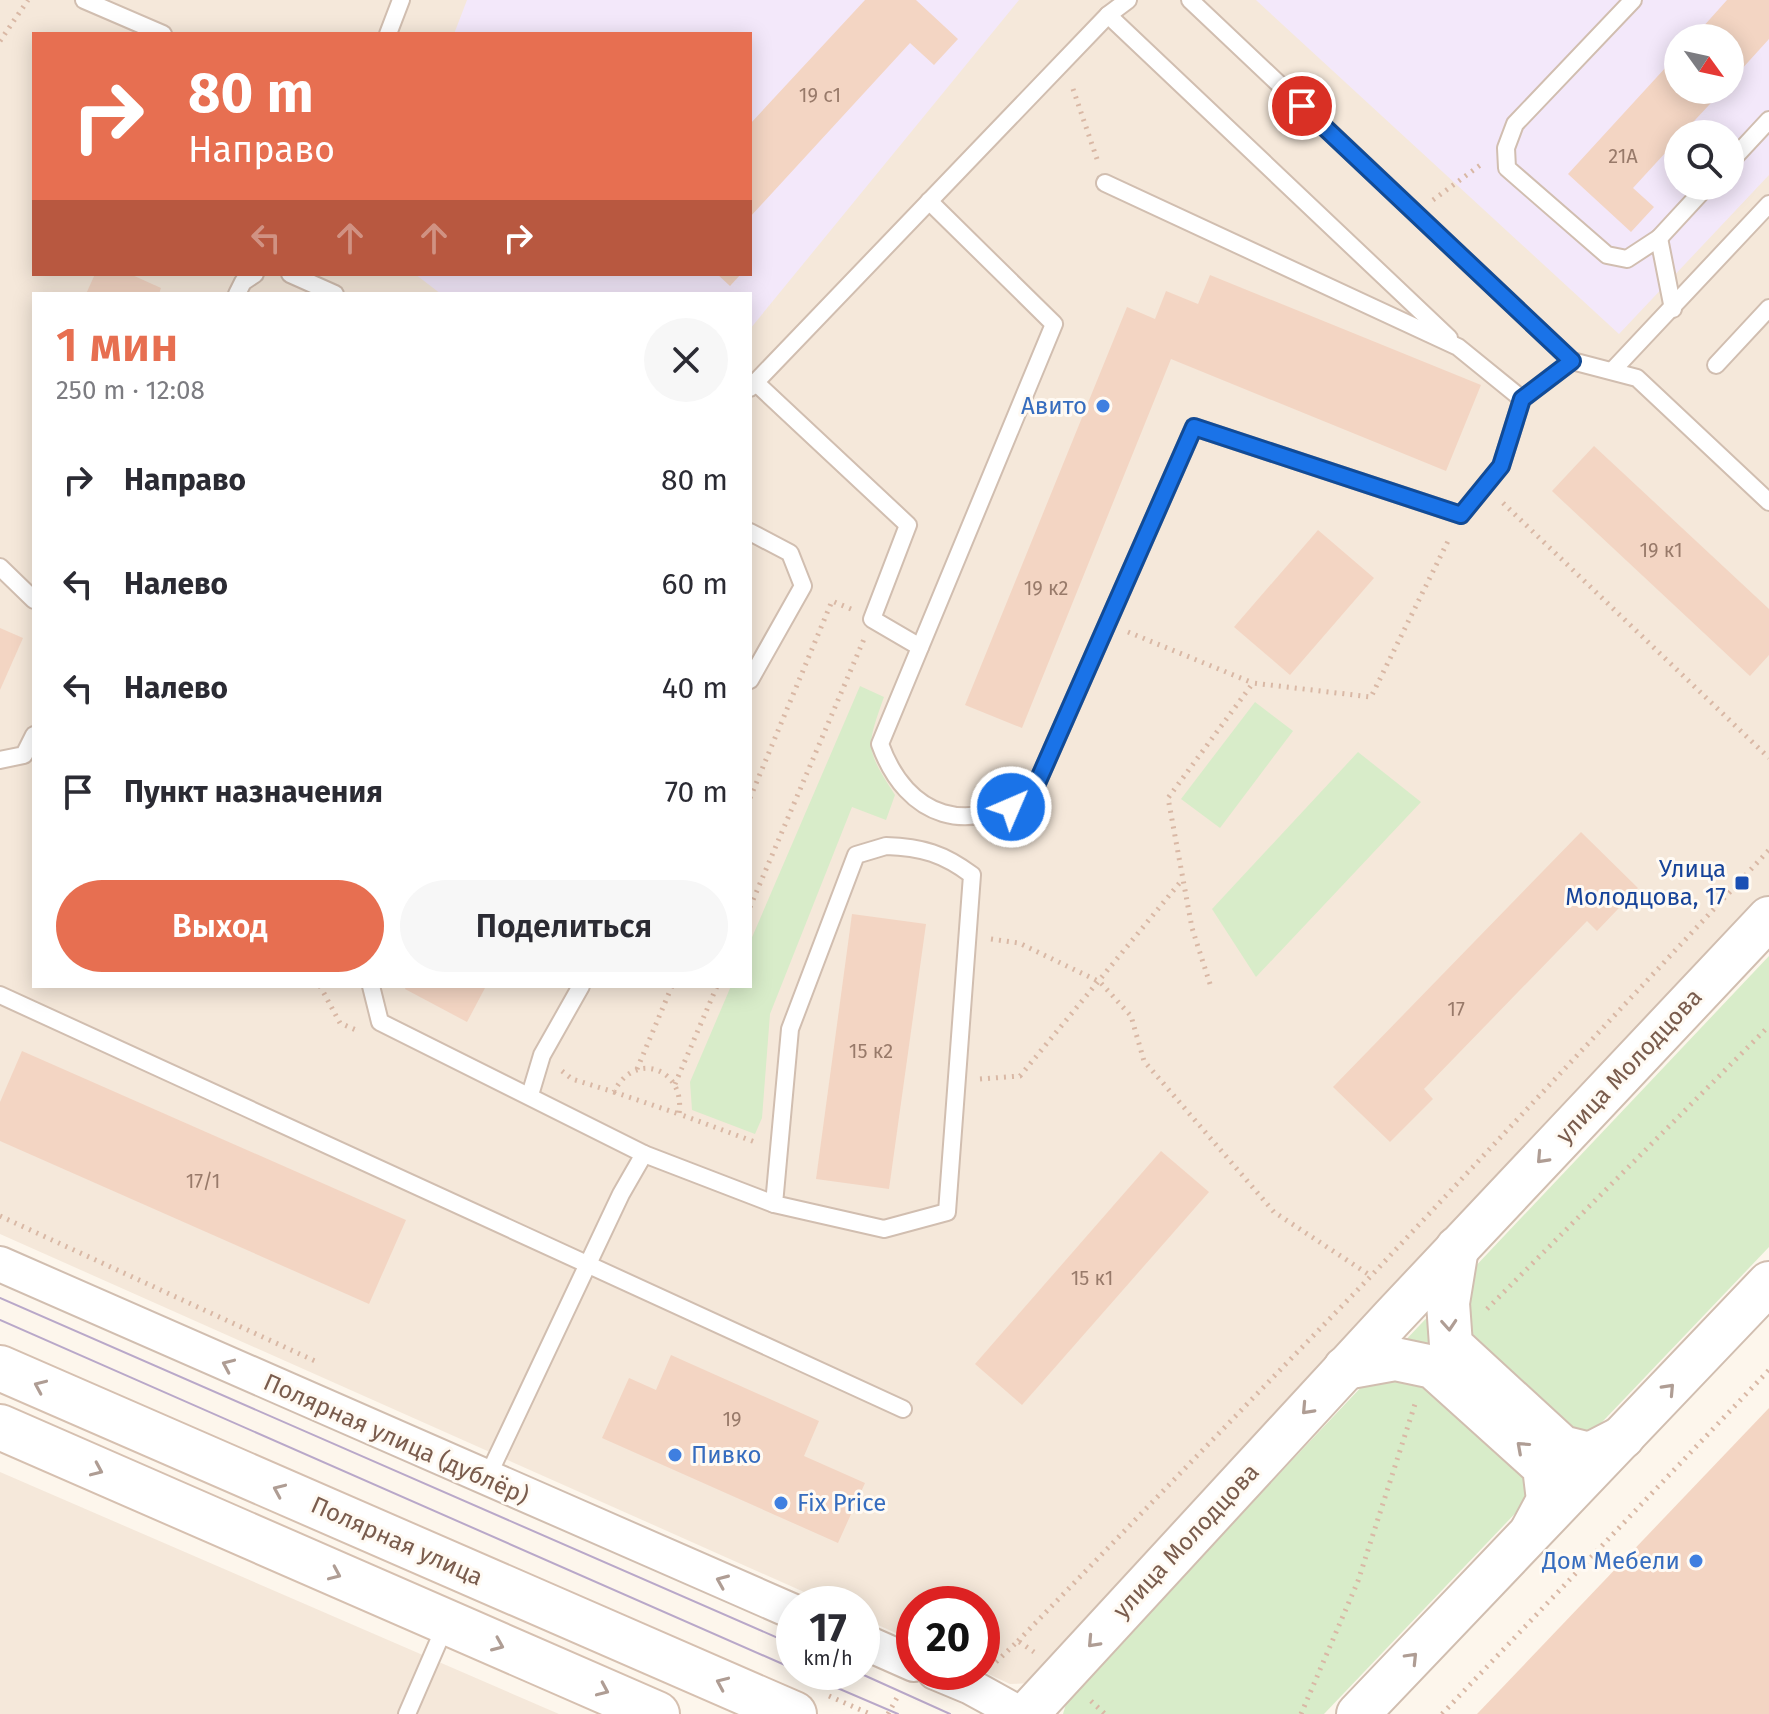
<!DOCTYPE html>
<html lang="ru">
<head>
<meta charset="utf-8">
<style>
  body { margin:0; font-family:"Fira Sans",sans-serif; background:#f7f7f7; color:#2b2b33; height:100vh; display:flex; flex-direction:column; font-size:30px; white-space:nowrap }
  * { box-sizing:border-box; margin:0 }
  p { font-size:26px; color:#7c7c81 }
  .icon { flex:none; width:44px; height:44px; fill:none; stroke:currentColor; stroke-width:2; stroke-linecap:round; stroke-linejoin:round }
  .map { position:relative; flex:1; overflow:hidden }
  .side { position:absolute; left:32px; top:292px; width:720px; height:696px; display:flex; flex-direction:column; background:#fff; border-radius:0px; box-shadow:0 4px 20px #0003 }
  .side>* { flex:none }
  .top-card { position:absolute; left:32px; top:32px; width:720px; height:244px; border-radius:0px; box-shadow:0 4px 20px #0003; background:#e76f51; color:#fff; overflow:hidden }
  .needle { width:52px; rotate:123deg }
  .controls { position:absolute; left:1664px; top:24px; display:grid; gap:16px }
  .controls a { display:grid; place-items:center; width:80px; height:80px; border-radius:50%; background:#fff; box-shadow:0 4px 20px #0003; font-size:40px }
  .speed { position:absolute; left:776px; top:1586px; display:flex; gap:16px; font-size:40px; font-weight:700; text-align:center }
  .speed>* { display:grid; place-content:center; width:104px; height:104px; border-radius:50%; background:#fff; box-shadow:0 4px 20px #0003; line-height:1 }
  .speed small { font-size:20px; font-weight:400 }
  .speed .limit { border:12px solid #d22; background:#fff; color:#111 }
  .pin { position:absolute; display:grid; place-items:center; width:68px; height:68px; color:#fff; margin:-34px; border:4px solid #fff; border-radius:50%; box-shadow:0 2px 8px #0007 }
  .me { position:absolute; width:88px; margin:-44px; rotate:45deg; stroke-linejoin:round; filter:drop-shadow(0 0 6px #0008) }
  .turn { display:flex; align-items:center; gap:28px; height:168px; padding:0 24px; font-size:36px }
  .turn .icon { width:104px; height:104px; stroke-width:2.5 }
  .turn b { display:block; font-size:56px; line-height:68px }
  .lanes { display:flex; align-items:center; height:76px; padding:0 24px; background:#0003; justify-content:center; gap:40px; direction:ltr }
  .lanes .off { opacity:.35 }
  .round { display:grid; place-items:center; flex:none; width:84px; height:84px; border-radius:42px; background:#f7f7f7 }
  .head { display:flex; align-items:center; justify-content:space-between; height:136px; padding:0 24px }
  h1 { font-size:48px; font-weight:600; line-height:60px; color:#e76f51 }
  .cta { display:flex; gap:16px; margin-top:auto; padding:16px 24px }
  .cta a { flex:1; height:92px; border-radius:48px; background:#e76f51; color:#fff; font-size:32px; font-weight:600; line-height:92px; text-align:center }
  .cta a+a { background:#f7f7f7; color:#2b2b33 }
  ul { padding:0; list-style:none }
  li { display:flex; align-items:center; gap:24px; height:104px; padding:0 24px }
  li div { flex:1 }
  li b { display:block; font-size:30px }
  li em { font-style:normal }
  .map>svg:first-child { display:block }
  .residential { fill:#f5e8da; fill-rule:evenodd }
  .education { fill:#f3e8fa; fill-rule:evenodd }
  .green { fill:#d8ecc9 }
  .building { fill:#f3d5c3 }
  .lines { fill:none; stroke-linecap:round; stroke-linejoin:round }
  .service-casing { stroke:#d1beb0; stroke-width:20 }
  .minor-casing { stroke:#d1beb0; stroke-width:38 }
  .tertiary-casing { stroke:#d1beb0; stroke-width:46 }
  .secondary-casing { stroke:#d6c0b0; stroke-width:48 }
  .path { stroke:#d9b8a5; stroke-width:5; stroke-dasharray:2 6; stroke-linecap:butt }
  .service { stroke:#fff; stroke-width:16 }
  .minor { stroke:#fff; stroke-width:34 }
  .tertiary { stroke:#fff; stroke-width:42 }
  .secondary { stroke:#fff; stroke-width:44 }
  .tram { stroke:#b9a8c9; stroke-width:2 }
  .oneway { stroke:#af9d94 }
  .route-casing { stroke:#114b97; stroke-width:20 }
  .route { stroke:#1a73e8; stroke-width:14 }
  .shop-dot { fill:#3f7fe0; stroke:#fffaf3; stroke-width:3 }
  .transit-dot { fill:#1a4fb4; stroke:#fffaf3; stroke-width:3 }
  .labels { text-anchor:middle; stroke-width:6; stroke-linejoin:round; paint-order:stroke }
  .number-label { font-size:20px; fill:#987a6a }
  .shop-label { font-size:24px; fill:#366cbe; stroke:#fffaf3; text-anchor:end }
  .transit-label { font-size:24px; fill:#164399; stroke:#fffaf3; text-anchor:end }
  .street-label { font-size:24px; fill:#7a5c4d; stroke:#fffaf3 }
</style>
</head>
<body>
<div class="map">
<svg width="1769" height="1714" viewBox="0 0 1769 1714">
  <rect width="100%" height="100%" fill="#fdf6ec"/>
  <g class="residential">
    <path d="M0,0h1769v897l-737,786 -22,1 -28,-13v-67h-68v37l-52,-23v-14h-31l-831,-370zM34,34h716v240h-716zM1678,38h52v52h-52zM1678,134h52v52h-52zM34,294h716v692h-716z"/>
    <path d="M0,1472l559,242h-559z"/>
  </g>
  <g class="education">
    <path d="M467,0h552l-269,329v-35h-309l-26,-20h335v-240h-296z"/>
    <path d="M1256,0h513v175l-150,159zM1678,38h52v52h-52zM1678,134h52v52h-52z"/>
  </g>
  <g class="green">
    <path d="M860,686l24,11c-18,51 -19,51 11,98l-9,25 -34,-13 -82,207 -8,104 -7,16 -63,-24 -2,-28 41,-96h19v-44z"/>
    <path d="M1255,702l38,29 -73,97 -39,-29z"/>
    <path d="M1358,752l63,50 -165,175 -44,-68z"/>
    <path d="M1769,956v291l-445,467h-261l5,-17z"/>
  </g>
  <g class="building">
    <path d="M865,0h51l42,39 -24,26 -24,-22 -160,174v-93z"/>
    <path d="M1727,0h42v39l-39,43v-44h-37z"/>
    <path d="M1678,54v36h45l-41,44h-4v5l-45,49 21,19 -23,25 -63,-58z"/>
    <path d="M95,274h35l31,14 -2,6h-73z"/>
    <path d="M717,274h24l-11,12z"/>
    <path d="M1210,275l271,110 -35,86 -275,-112 -149,369 -57,-23 162,-398 28,12 11,-28 32,13z"/>
    <path d="M1594,446l175,163v46l-19,21 -198,-185z"/>
    <path d="M1318,530l56,48 -84,97 -56,-48z"/>
    <path d="M0,628l23,10 -23,52z"/>
    <path d="M1581,832l57,56 -41,43 -10,-10 -163,168 9,10 -43,43 -57,-55z"/>
    <path d="M852,914l74,10 -37,265 -73,-10z"/>
    <path d="M406,986h80l-19,36 -62,-33z"/>
    <path d="M22,1051l384,169 -37,84 -369,-163v-39z"/>
    <path d="M1161,1151l48,41 -187,213 -47,-41z"/>
    <path d="M671,1355l148,66 -15,35 61,27 -27,60 -236,-105 27,-60 27,12z"/>
    <path d="M1769,1408v306h-292z"/>
  </g>
  <g class="lines">
    <g class="service-casing">
      <g id="service">
        <path d="M84,0l79,34"/>
        <path d="M1190,0l382,361 65,17 132,124"/>
        <path d="M1633,0l-118,124 -9,24 1,20 100,87 20,4 32,-21 14,71"/>
        <path d="M1108,15l341,323"/>
        <path d="M388,34l13,-34"/>
        <path d="M1730,162l39,-42"/>
        <path d="M929,201l125,123 -174,420c27,75 90,94 154,46l160,-363 267,88 40,-49 21,-67 -64,-52 -353,-164"/>
        <path d="M1659,238l48,-52"/>
        <path d="M290,274l45,20"/>
        <path d="M237,294l6,-12 12,-8"/>
        <path d="M1716,365l53,-57"/>
        <path d="M1612,371l157,-167"/>
        <path d="M755,382l153,143 -36,94 48,28"/>
        <path d="M750,388l358,-373 20,-15"/>
        <path d="M1522,399l50,-38"/>
        <path d="M750,532l40,21 13,33 -53,94"/>
        <path d="M0,567l34,33"/>
        <path d="M0,760l24,-5 10,-20"/>
        <path d="M886,846c36,1 58,8 86,29l-25,337 -63,17 -110,-25 16,-175 66,-174z"/>
        <path d="M371,986l9,36 264,132"/>
        <path d="M0,995l903,414"/>
        <path d="M530,1095l12,-40 39,-69"/>
        <path d="M486,1480l135,-286 23,-40 130,50"/>
        <path d="M407,1714l39,-90"/>
      </g>
    </g>
    <g class="minor-casing">
      <g id="minor">
        <path d="M0,1264l794,348"/>
        <path d="M862,1641l52,23"/>
        <path d="M935,1672l36,15 49,27"/>
      </g>
    </g>
    <g class="tertiary-casing">
      <g id="tertiary">
        <path d="M1457,1248l-9,55 3,42 111,102 28,7 33,-17"/>
        <path d="M1345,1368l50,-9 38,8 111,100 4,33 -16,30"/>
        <path d="M1027,1714l366,-397 376,-399"/>
        <path d="M1358,1714l411,-431"/>
      </g>
    </g>
    <g class="secondary-casing">
      <g id="secondary">
        <path d="M0,1368l794,346"/>
        <path d="M0,1427l657,287"/>
      </g>
    </g>
    <g class="path">
      <path d="M0,41l28,-41"/>
      <path d="M1073,89l25,73"/>
      <path d="M1433,200l50,-37"/>
      <path d="M1503,503l266,255"/>
      <path d="M1128,632l125,51"/>
      <path d="M750,798l82,-197 19,8"/>
      <path d="M750,907l114,-268"/>
      <path d="M991,939l28,4 81,39 31,34 13,45 130,151 97,64"/>
      <path d="M1210,984l-18,-56 -24,-130 85,-115 118,14 79,-160"/>
      <path d="M320,986l20,37 16,7"/>
      <path d="M637,1069l35,-83"/>
      <path d="M562,1071l10,8 42,13c20,-42 72,-24 65,22l76,28"/>
      <path d="M980,1079l40,-3 162,-196"/>
      <path d="M675,1084l42,-98"/>
      <path d="M614,1092l65,22"/>
      <path d="M0,1216l315,145"/>
      <path d="M1487,1309l282,-283"/>
      <path d="M819,1590l32,14"/>
      <path d="M1018,1641l353,-365 398,-426"/>
      <path d="M996,1662l22,-21 16,11"/>
      <path d="M829,1696l41,18"/>
      <path d="M1091,1701l14,13"/>
      <path d="M888,1714l11,-20"/>
      <path d="M1301,1714l57,-133 58,-180"/>
      <path d="M1442,1714l327,-344"/>
    </g>
    <use href="#service" class="service"/>
    <use href="#minor" class="minor"/>
    <use href="#tertiary" class="tertiary"/>
    <use href="#secondary" class="secondary"/>
    <g class="tram">
      <path d="M0,1298l794,347"/>
      <path d="M0,1320l794,349"/>
      <path d="M800,1672l98,42"/>
      <path d="M857,1672l93,42"/>
    </g>
  </g>
  <defs><path id="oneway-chevron" d="M-2-3.5L2.5 0L-2 3.5" fill="none" stroke-width="1.6" stroke-linecap="round" stroke-linejoin="round" transform="scale(2)"/></defs>
  <g class="oneway">
    <use href="#oneway-chevron" transform="translate(1542 1158) rotate(133)"/>
    <use href="#oneway-chevron" transform="translate(1449 1325) rotate(86)"/>
    <use href="#oneway-chevron" transform="translate(228 1365) rotate(-156)"/>
    <use href="#oneway-chevron" transform="translate(40 1386) rotate(-156)"/>
    <use href="#oneway-chevron" transform="translate(1669 1389) rotate(-47)"/>
    <use href="#oneway-chevron" transform="translate(1307 1409) rotate(133)"/>
    <use href="#oneway-chevron" transform="translate(1522 1447) rotate(-138)"/>
    <use href="#oneway-chevron" transform="translate(97 1470) rotate(24)"/>
    <use href="#oneway-chevron" transform="translate(279 1490) rotate(-156)"/>
    <use href="#oneway-chevron" transform="translate(335 1574) rotate(24)"/>
    <use href="#oneway-chevron" transform="translate(722 1581) rotate(-157)"/>
    <use href="#oneway-chevron" transform="translate(1093 1642) rotate(133)"/>
    <use href="#oneway-chevron" transform="translate(498 1645) rotate(23)"/>
    <use href="#oneway-chevron" transform="translate(1412 1658) rotate(-46)"/>
    <use href="#oneway-chevron" transform="translate(722 1683) rotate(-156)"/>
    <use href="#oneway-chevron" transform="translate(603 1690) rotate(24)"/>
  </g>
  <g class="lines">
    <g class="route-casing">
      <path id="route" d="M1011,807l23,-17 160,-363 267,88 40,-49 21,-67 50,-38 -270,-255"/>
    </g>
    <use href="#route" class="route"/>
  </g>
  <g class="shop-dot">
    <circle cx="1103" cy="406" r="8"/>
    <circle cx="675" cy="1455" r="8"/>
    <circle cx="781" cy="1503" r="8"/>
    <circle cx="1696" cy="1561" r="8"/>
  </g>
  <rect class="transit-dot" x="1734" y="875" width="16" height="16" rx="4"/>
  <g class="labels">
    <g class="number-label">
      <text x="820" y="102">19 с1</text>
      <text x="1623" y="163">21А</text>
      <text x="1661" y="557">19 к1</text>
      <text x="1046" y="595">19 к2</text>
      <text x="1456" y="1016">17</text>
      <text x="871" y="1058">15 к2</text>
      <text x="203" y="1188">17/1</text>
      <text x="1092" y="1285">15 к1</text>
      <text x="732" y="1426">19</text>
    </g>
    <g class="shop-label">
      <text x="1087" y="414">Авито</text>
      <text x="691" y="1463" text-anchor="start">Пивко</text>
      <text x="797" y="1511" text-anchor="start">Fix Price</text>
      <text x="1680" y="1569">Дом Мебели</text>
    </g>
    <g class="transit-label">
      <text x="1726" y="877">Улица<tspan x="1726" dy="28">Молодцова, 17</tspan></text>
    </g>
    <g class="street-label">
      <text transform="translate(1629 1066) rotate(-47)" y="8">улица Молодцова</text>
      <text transform="translate(396 1439) rotate(24)" y="8">Полярная улица (дублёр)</text>
      <text transform="translate(397 1541) rotate(24)" y="8">Полярная улица</text>
      <text transform="translate(1186 1541) rotate(-47)" y="8">улица Молодцова</text>
    </g>
  </g>
</svg>
<div class="controls">
<a><svg class="needle" viewBox="-14 -14 28 28"><path d="M0-13l5 13h-10z" fill="#e53935"/><path d="M0 13l5-13h-10z" fill="#7c7c81"/></svg></a>
<a><svg class="icon" aria-label="search" viewBox="0 0 24 24"><circle cx="10" cy="10" r="6"/><path d="M15 15l6 6"/></svg></a>
</div>
<div class="speed"><div>17<small>km/h</small></div><div class="limit">20</div></div>
<div class="pin" style="left:1302px;top:106px;background:#d93025"><svg class="icon" aria-label="arrive" viewBox="0 0 24 24"><path d="M6 21V4h12l-3 4 3 4H6"/></svg></div>
<svg class="me" style="left:1011px;top:807px" viewBox="-20 -20 40 40"><circle r="17" fill="#1a73e8" stroke="#fff" stroke-width="3"/><path d="M0-11L8 9 0 5-8 9z" fill="#fff"/></svg>
<div class="top-card">
<div class="turn"><svg class="icon" aria-label="right" viewBox="0 0 24 24"><path d="M7 20v-9h11M14 6l5 5-5 5"/></svg><div><b>80 m</b>Направо</div></div>
<div class="lanes"><svg class="icon off" aria-label="left" viewBox="0 0 24 24"><path d="M17 20v-9H6M10 6l-5 5 5 5"/></svg><svg class="icon off" aria-label="ahead" viewBox="0 0 24 24"><path d="M12 20V5M6 11l6-6 6 6"/></svg><svg class="icon off" aria-label="ahead" viewBox="0 0 24 24"><path d="M12 20V5M6 11l6-6 6 6"/></svg><svg class="icon" aria-label="right" viewBox="0 0 24 24"><path d="M7 20v-9h11M14 6l5 5-5 5"/></svg></div>
</div>
<section class="side">
<div class="head"><div><h1>1 мин</h1><p>250 m · 12:08</p></div><a class="round"><svg class="icon" aria-label="close" viewBox="0 0 24 24"><path d="M6 6l12 12M18 6L6 18"/></svg></a></div>
<ul>
<li><svg class="icon" aria-label="right" viewBox="0 0 24 24"><path d="M7 20v-9h11M14 6l5 5-5 5"/></svg><div><b>Направо</b></div><em>80 m</em></li>
<li><svg class="icon" aria-label="left" viewBox="0 0 24 24"><path d="M17 20v-9H6M10 6l-5 5 5 5"/></svg><div><b>Налево</b></div><em>60 m</em></li>
<li><svg class="icon" aria-label="left" viewBox="0 0 24 24"><path d="M17 20v-9H6M10 6l-5 5 5 5"/></svg><div><b>Налево</b></div><em>40 m</em></li>
<li><svg class="icon" aria-label="arrive" viewBox="0 0 24 24"><path d="M6 21V4h12l-3 4 3 4H6"/></svg><div><b>Пункт назначения</b></div><em>70 m</em></li>
</ul>
<div class="cta"><a>Выход</a><a>Поделиться</a></div>
</section>
</div>
</body>
</html>
